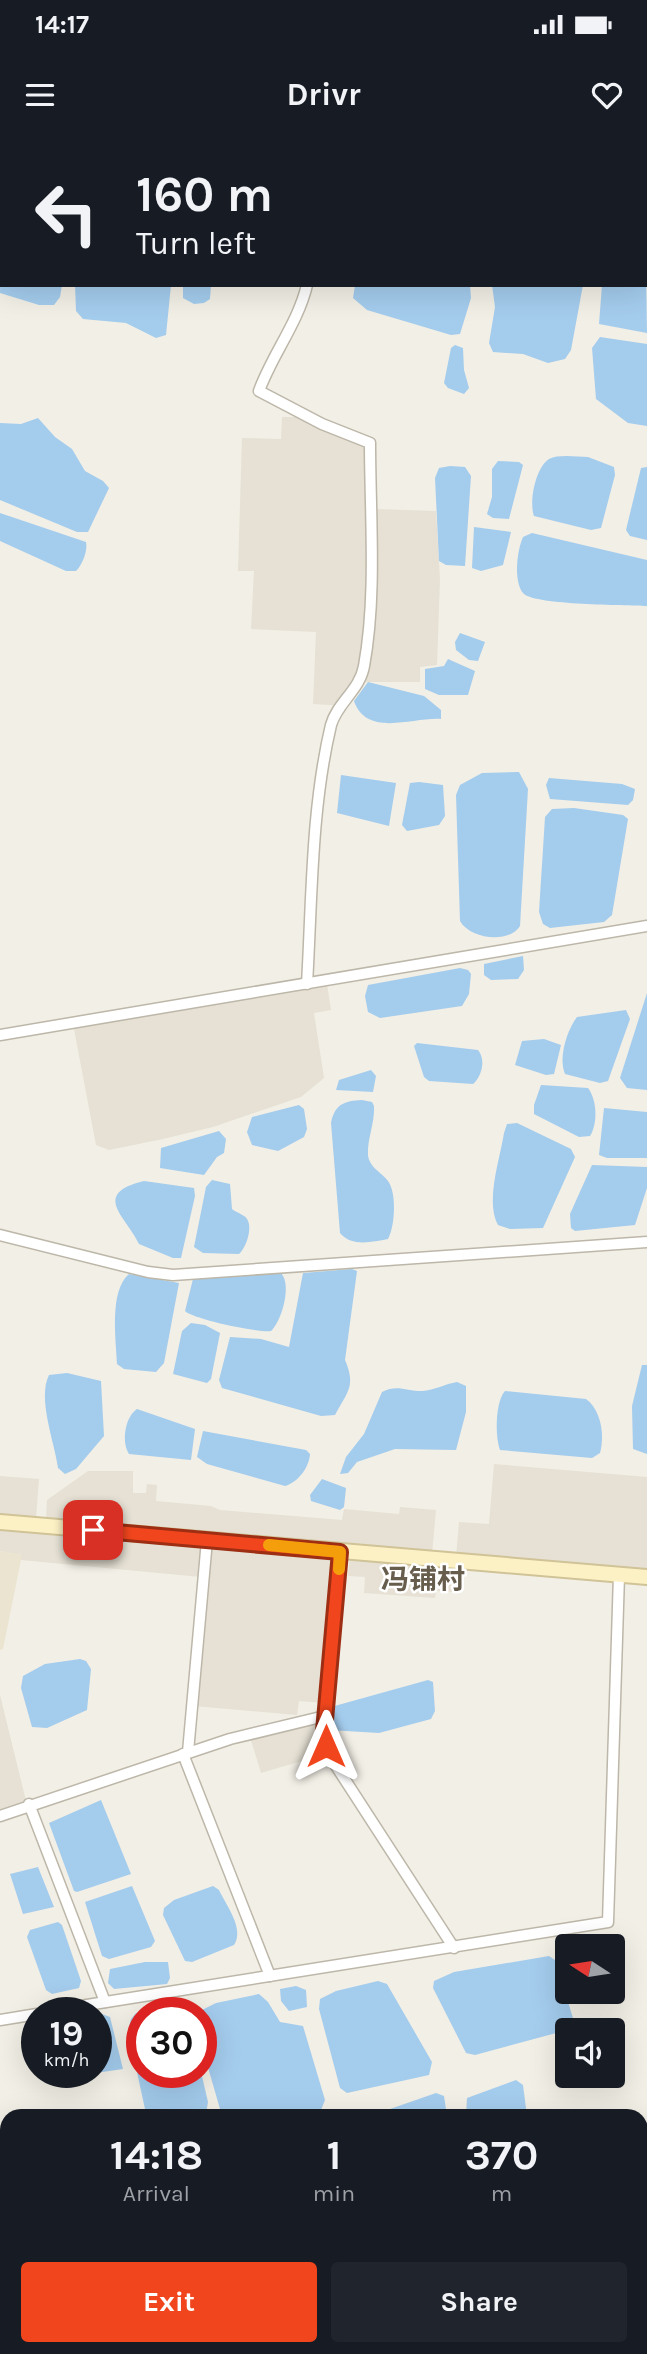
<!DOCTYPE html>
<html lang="en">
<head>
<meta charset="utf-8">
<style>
  body { margin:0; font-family:Karla,"Noto Sans SC",sans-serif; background:#20242c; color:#f1f3f6; height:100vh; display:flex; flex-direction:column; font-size:26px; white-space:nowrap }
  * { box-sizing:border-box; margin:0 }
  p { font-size:23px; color:#9ea1a6 }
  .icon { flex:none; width:38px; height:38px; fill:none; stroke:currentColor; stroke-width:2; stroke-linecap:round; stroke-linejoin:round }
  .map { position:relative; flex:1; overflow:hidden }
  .side { position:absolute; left:0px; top:1969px; width:648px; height:247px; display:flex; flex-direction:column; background:#171b24; border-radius:21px 21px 0 0; box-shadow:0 7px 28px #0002 }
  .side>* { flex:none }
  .guide { position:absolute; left:0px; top:0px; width:648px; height:147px; box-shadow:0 7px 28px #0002; background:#171b24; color:#f1f3f6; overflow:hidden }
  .needle { width:46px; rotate:282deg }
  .controls { position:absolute; left:555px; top:1794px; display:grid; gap:14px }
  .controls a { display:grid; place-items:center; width:70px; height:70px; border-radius:7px; background:#171b24; box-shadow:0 7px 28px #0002; font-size:35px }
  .speed { position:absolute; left:21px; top:1857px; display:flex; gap:14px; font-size:35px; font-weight:700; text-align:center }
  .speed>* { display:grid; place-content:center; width:91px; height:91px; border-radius:50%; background:#171b24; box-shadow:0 7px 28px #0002; line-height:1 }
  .speed small { font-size:18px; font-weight:400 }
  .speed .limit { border:10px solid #d22; background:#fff; color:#111 }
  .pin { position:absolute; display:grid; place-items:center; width:60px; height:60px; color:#fff; margin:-30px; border-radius:14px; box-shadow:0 4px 10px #0006 }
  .me { position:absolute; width:77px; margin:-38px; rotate:0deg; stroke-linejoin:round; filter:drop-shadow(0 0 5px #0008) }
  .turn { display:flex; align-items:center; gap:24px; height:147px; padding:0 21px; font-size:32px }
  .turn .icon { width:91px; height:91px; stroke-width:2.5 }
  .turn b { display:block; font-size:49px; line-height:60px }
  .eta { display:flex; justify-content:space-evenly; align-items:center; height:119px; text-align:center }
  .eta b { font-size:42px; font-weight:700; line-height:49px }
  .primary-button { display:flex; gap:14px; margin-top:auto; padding:14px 21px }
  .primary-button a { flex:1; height:80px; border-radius:7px; background:#f1461d; color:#fff; font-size:28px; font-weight:700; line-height:80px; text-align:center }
  .primary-button a+a { background:#20242c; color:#f1f3f6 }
  .status { display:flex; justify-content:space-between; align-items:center; height:49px; padding:0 35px; background:#171b24; direction:ltr }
  .status svg { height:19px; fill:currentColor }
  header { display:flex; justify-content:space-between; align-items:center; height:91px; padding:0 21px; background:#171b24; font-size:32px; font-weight:700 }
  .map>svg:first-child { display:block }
  .residential { fill:#e6e1d4 }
  .education { fill:#ebe4d0 }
  .water { fill:#a4cced }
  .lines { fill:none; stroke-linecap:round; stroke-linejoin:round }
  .street-casing { stroke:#bdb7a9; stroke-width:13 }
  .secondary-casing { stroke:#d0c397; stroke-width:18 }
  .street { stroke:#fff; stroke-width:10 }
  .secondary { stroke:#fcf1c5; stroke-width:14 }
  .route-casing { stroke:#9d2e13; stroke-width:18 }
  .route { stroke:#f1461d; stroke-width:12 }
  .slow { stroke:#f59e0b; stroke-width:12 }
  .labels { text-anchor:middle; stroke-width:5; stroke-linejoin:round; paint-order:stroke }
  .quarter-label { font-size:28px; font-weight:bold; fill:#675d4d; stroke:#fff }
</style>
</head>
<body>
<div class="status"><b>14:17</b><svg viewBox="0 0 49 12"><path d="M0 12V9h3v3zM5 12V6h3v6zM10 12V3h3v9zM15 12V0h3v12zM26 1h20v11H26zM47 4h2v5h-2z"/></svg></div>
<header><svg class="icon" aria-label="menu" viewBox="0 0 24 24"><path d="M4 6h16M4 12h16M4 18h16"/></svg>Drivr<svg class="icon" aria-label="heart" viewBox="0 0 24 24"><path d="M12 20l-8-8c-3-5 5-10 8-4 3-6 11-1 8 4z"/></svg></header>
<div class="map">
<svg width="647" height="2214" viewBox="0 0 647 2214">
  <rect width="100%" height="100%" fill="#f2efe6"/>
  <g class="residential">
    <path d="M282,277h20l73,31 1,61 60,2 4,68 -3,86 -17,2v15h-57l-16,24 -34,-2 3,-72 -65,-3 3,-58h-16l4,-133 39,1z"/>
    <path d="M327,844l4,26 -17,3 10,65 -23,19 -88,30 -50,12 -54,11 -13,-5 -23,-121z"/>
    <path d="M494,1324l153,13v96l-191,-16 3,-35 30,2z"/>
    <path d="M88,1331h45v22h13l1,-9 10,1 -1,16 55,5 9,4 122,10 2,-11 55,5 1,-7 36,3 -4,44 -386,-35 1,-19z"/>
    <path d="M0,1336l39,3 -3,39 -36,-3z"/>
    <path d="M0,1386l204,20 -3,31 -180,-17v-5l-21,-4z"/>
    <path d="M209,1405l129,11 -13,147 -26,-2 -2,14 -103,-9z"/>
    <path d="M350,1417l104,8 -2,27 -16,-1 -1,7 -71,-5 1,-16 -17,-1z"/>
    <path d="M0,1555l28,114 -28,11z"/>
    <path d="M319,1579l3,36 -61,18 -11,-36z"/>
  </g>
  <path class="education" d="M0,1411l22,4 -19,94 -3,1z"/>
  <g class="water">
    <path d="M2,18v127h60l-2,12 -6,8h-15l-39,-12z"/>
    <path d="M646,129l1,64 -48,-9 3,-39h44z"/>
    <path d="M75,145h96l-5,50 -10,3 -30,-15 -43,-4 -7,-8z"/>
    <path d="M183,145h28l-1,14 -6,4 -10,1 -11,-6z"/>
    <path d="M355,145h115l1,13 -11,36 -9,1 -84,-25 -14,-12z"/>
    <path d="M492,145h91l-12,65 -6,9 -17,4 -25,-9 -30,-2 -4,-9 6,-36z"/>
    <path d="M600,197l47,7v82l-19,-3 -32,-24 -4,-51z"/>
    <path d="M455,205l8,3 1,22 5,18 -5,6 -16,-6 -4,-5 7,-35z"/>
    <path d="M38,278l17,19 17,12 13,22 18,10 6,7 -21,44h-11l-77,-32v-77l21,1z"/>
    <path d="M588,317l26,10 1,8 -14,53 -10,2 -57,-14c-5,-13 1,-48 15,-57 10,-5 28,-2 39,-2z"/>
    <path d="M498,321l21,1 4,3 -14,54 -16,-1 -6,-4 5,-17v-28z"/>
    <path d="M450,326l15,1 6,9 -6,90 -19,-1 -7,-4 -4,-83 4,-10z"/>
    <path d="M647,327v73l-17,-4 -4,-6 15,-62z"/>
    <path d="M0,373l86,29c2,9 -4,23 -10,29h-10l-66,-30z"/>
    <path d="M474,387l37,5 -8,33 -22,6 -9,-3z"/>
    <path d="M532,393l115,27v46c-22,-1 -110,-1 -123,-12 -11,-11 -7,-44 -1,-57z"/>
    <path d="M460,493l25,9 -7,19 -9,-1 -13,-10 -1,-8z"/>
    <path d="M448,519l27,12 -7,24h-29l-14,-6v-20l19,-3z"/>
    <path d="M368,542l56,14 17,14v9c-28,-2 -74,19 -87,-18z"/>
    <path d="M519,632l9,17 -8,137c-11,18 -50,13 -60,-5l-4,-126 4,-10 22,-12z"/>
    <path d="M341,635l55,8 -7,43 -52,-13z"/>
    <path d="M549,638l73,6 13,5 -2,11 -5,5 -78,-6 -4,-14z"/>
    <path d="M419,642l24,3 2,31 -6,9 -32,6 -5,-6 8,-42z"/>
    <path d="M574,668l49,7 5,4 -16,96 -8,7 -54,6 -7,-4 -4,-12 6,-95 7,-8z"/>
    <path d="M523,816l1,14 -6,9 -27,1 -7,-5v-11z"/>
    <path d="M460,828l8,2 3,4 -2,20 -7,12 -82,12 -12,-6 -3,-16 3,-11z"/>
    <path d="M647,853v97l-20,-2 -7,-10z"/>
    <path d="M626,870l4,9 -22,62 -8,2 -35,-9c-7,-16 2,-44 12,-57z"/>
    <path d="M544,899l17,6 -7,29 -8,1 -31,-10 7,-24z"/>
    <path d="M417,903l61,7c8,10 4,26 -5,34l-44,-3 -5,-4 -10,-31z"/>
    <path d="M371,930l5,6 -3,16 -37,-2 3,-10z"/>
    <path d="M541,945l47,3c9,12 10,35 2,48l-11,1 -45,-23v-9z"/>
    <path d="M362,960l10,2 2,4c1,17 -7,33 -6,49 1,12 13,17 20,26 9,12 7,46 0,58 -17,3 -36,8 -48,-6l-9,-110c4,-19 13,-22 31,-23z"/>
    <path d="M299,965l5,4 3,20 -3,8 -26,14 -26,-6 -5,-13 5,-15z"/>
    <path d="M604,968l43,4v46h-40l-8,-3z"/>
    <path d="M517,983l54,26 4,8 -32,71 -33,1 -12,-4c-13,-24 2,-66 6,-92l3,-9z"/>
    <path d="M219,991l7,8 -2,14 -7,4 -13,18 -44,-7 1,-20z"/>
    <path d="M592,1025l55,2v21l-12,37 -60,6 -4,-3 -1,-14z"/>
    <path d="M212,1040l18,4 2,25c5,4 13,6 15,10 6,9 -1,29 -8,35l-36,-1 -9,-6 12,-60z"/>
    <path d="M144,1041l50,7 1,8 -14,62h-8l-34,-14c-12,-27 -49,-50 5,-63z"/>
    <path d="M352,1129l5,2 -12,89c11,26 3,31 -10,55l-14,1 -99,-28 -3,-8 11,-43 31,2 28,8 14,-74z"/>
    <path d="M281,1133c11,12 1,47 -10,58 -13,2 -78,-12 -86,-20l8,-32z"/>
    <path d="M129,1134l50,9 -15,80 -8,9 -32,-3 -7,-5c-1,-25 -8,-73 12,-90z"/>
    <path d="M191,1183l14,2 15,8 -9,46 -4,4 -34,-9 9,-43z"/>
    <path d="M642,1225h5v89l-14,-5 -1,-43z"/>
    <path d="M67,1233l34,8 3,55 -28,33 -11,5 -7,-6c-3,-25 -21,-69 -9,-93z"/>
    <path d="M457,1242l9,4v26l-10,38 -61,-1 -38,13 -9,11 -8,1 6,-17 18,-23 18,-42c15,-8 24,-1 40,-1 13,-1 23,-7 35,-9z"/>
    <path d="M505,1251l81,8c15,11 19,36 14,54l-8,5 -92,-8c-5,-13 -5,-48 5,-59z"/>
    <path d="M137,1269l58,20 -4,31 -62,-6c-8,-12 -4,-37 8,-45z"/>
    <path d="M203,1291l103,19 4,4c-1,14 -12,28 -25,32l-78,-22 -10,-7z"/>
    <path d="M322,1339l24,9 -2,19 -4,3 -29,-9 -1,-6z"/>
    <path d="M80,1519l6,2 5,8 -4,41 -40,18 -15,-1 -11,-39 2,-12 22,-12z"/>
    <path d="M428,1540l5,2 2,29 -4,8 -52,14 -50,-3 2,-23z"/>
    <path d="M101,1660l30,74 -54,18 -3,-1 -25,-68z"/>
    <path d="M38,1727l16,40 -31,7 -13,-40z"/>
    <path d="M132,1746l23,55 -4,6 -42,12 -7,-3 -17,-54z"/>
    <path d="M213,1746l6,4c7,15 26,39 15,55l-42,17 -7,-1 -22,-46 1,-7 10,-8z"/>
    <path d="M58,1782l4,3 19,56 -2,7 -27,6 -6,-4 -19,-53 3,-7z"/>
    <path d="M549,1816l6,4 18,58 -2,11 -96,26 -9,-2 -33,-65 1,-7 20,-9z"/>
    <path d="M145,1822h23l2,16 -3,6 -53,5 -6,-6 2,-14z"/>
    <path d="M378,1841l9,3 45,78 -3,13 -82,18 -7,-5 -21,-79 1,-10 16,-8z"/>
    <path d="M296,1846l10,4 1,17 -18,4 -8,-10 -1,-12z"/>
    <path d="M259,1854l9,8 12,20 23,4 22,74 -4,10 -13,6h-86l-21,-73v-31h-3l18,-9z"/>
    <path d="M175,1867l7,5h-40v60h59l7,30 -2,12 -5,2h-51l-5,-7 -17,-78 3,-12 5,-6z"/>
    <path d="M102,1874l8,3 13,52 -27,4 -3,-1h3v-57z"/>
    <path d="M516,1940l7,5 4,31h-61l1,-18z"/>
    <path d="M436,1953l8,3 3,20h-77z"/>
  </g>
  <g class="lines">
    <g class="street-casing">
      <g id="street">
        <path d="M343,2v-2"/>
        <path d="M307,844c5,-85 4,-175 24,-259 6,-22 29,-35 33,-59 13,-71 6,-152 6,-223l-48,-19 -63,-33c13,-36 39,-68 48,-106"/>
        <path d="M0,895l647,-109"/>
        <path d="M0,1095l148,37 25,3 474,-33"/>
        <path d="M340,1411l-16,180 3,21 127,196"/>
        <path d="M188,1612l19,-212"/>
        <path d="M183,1614l87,222"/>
        <path d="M29,1664l76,198"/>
        <path d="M0,1676l230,-77 95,-23"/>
        <path d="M43,1872l565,-90 11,-347"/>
        <path d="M0,1880l37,-6"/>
      </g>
    </g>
    <g class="secondary-casing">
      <g id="secondary">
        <path d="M0,1382l647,55"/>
        <path d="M0,1999l7,28"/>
        <path d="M54,2208l1,6"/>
      </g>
    </g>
    <use href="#street" class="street"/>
    <use href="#secondary" class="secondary"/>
  </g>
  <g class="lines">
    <g class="route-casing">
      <path id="route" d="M93,1390l247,22 -16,179 2,15"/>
    </g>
    <use href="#route" class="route"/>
    <path class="slow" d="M269,1405l71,7 -1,17"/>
  </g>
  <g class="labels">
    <g class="quarter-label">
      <text x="423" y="1449">冯铺村</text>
    </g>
  </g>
</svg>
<div class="controls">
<a><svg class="needle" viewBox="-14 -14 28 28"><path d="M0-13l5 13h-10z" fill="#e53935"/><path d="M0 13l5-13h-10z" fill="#9ea1a6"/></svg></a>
<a><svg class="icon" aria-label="sound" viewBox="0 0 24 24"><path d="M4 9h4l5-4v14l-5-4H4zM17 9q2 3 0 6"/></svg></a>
</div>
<div class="speed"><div>19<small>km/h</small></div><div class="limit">30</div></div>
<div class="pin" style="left:93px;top:1390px;background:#d93025"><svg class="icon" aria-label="arrive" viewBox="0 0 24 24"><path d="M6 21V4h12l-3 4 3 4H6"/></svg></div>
<svg class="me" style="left:326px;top:1606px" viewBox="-20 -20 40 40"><path d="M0-17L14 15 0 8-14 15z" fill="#f1461d" stroke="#fff" stroke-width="4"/></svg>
<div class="guide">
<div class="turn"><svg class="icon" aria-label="left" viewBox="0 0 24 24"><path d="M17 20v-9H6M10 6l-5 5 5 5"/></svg><div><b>160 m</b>Turn left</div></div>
</div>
<section class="side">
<div class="eta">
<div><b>14:18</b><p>Arrival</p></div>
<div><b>1</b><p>min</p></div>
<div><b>370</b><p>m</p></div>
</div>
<div class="primary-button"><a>Exit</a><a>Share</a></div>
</section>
</div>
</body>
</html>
